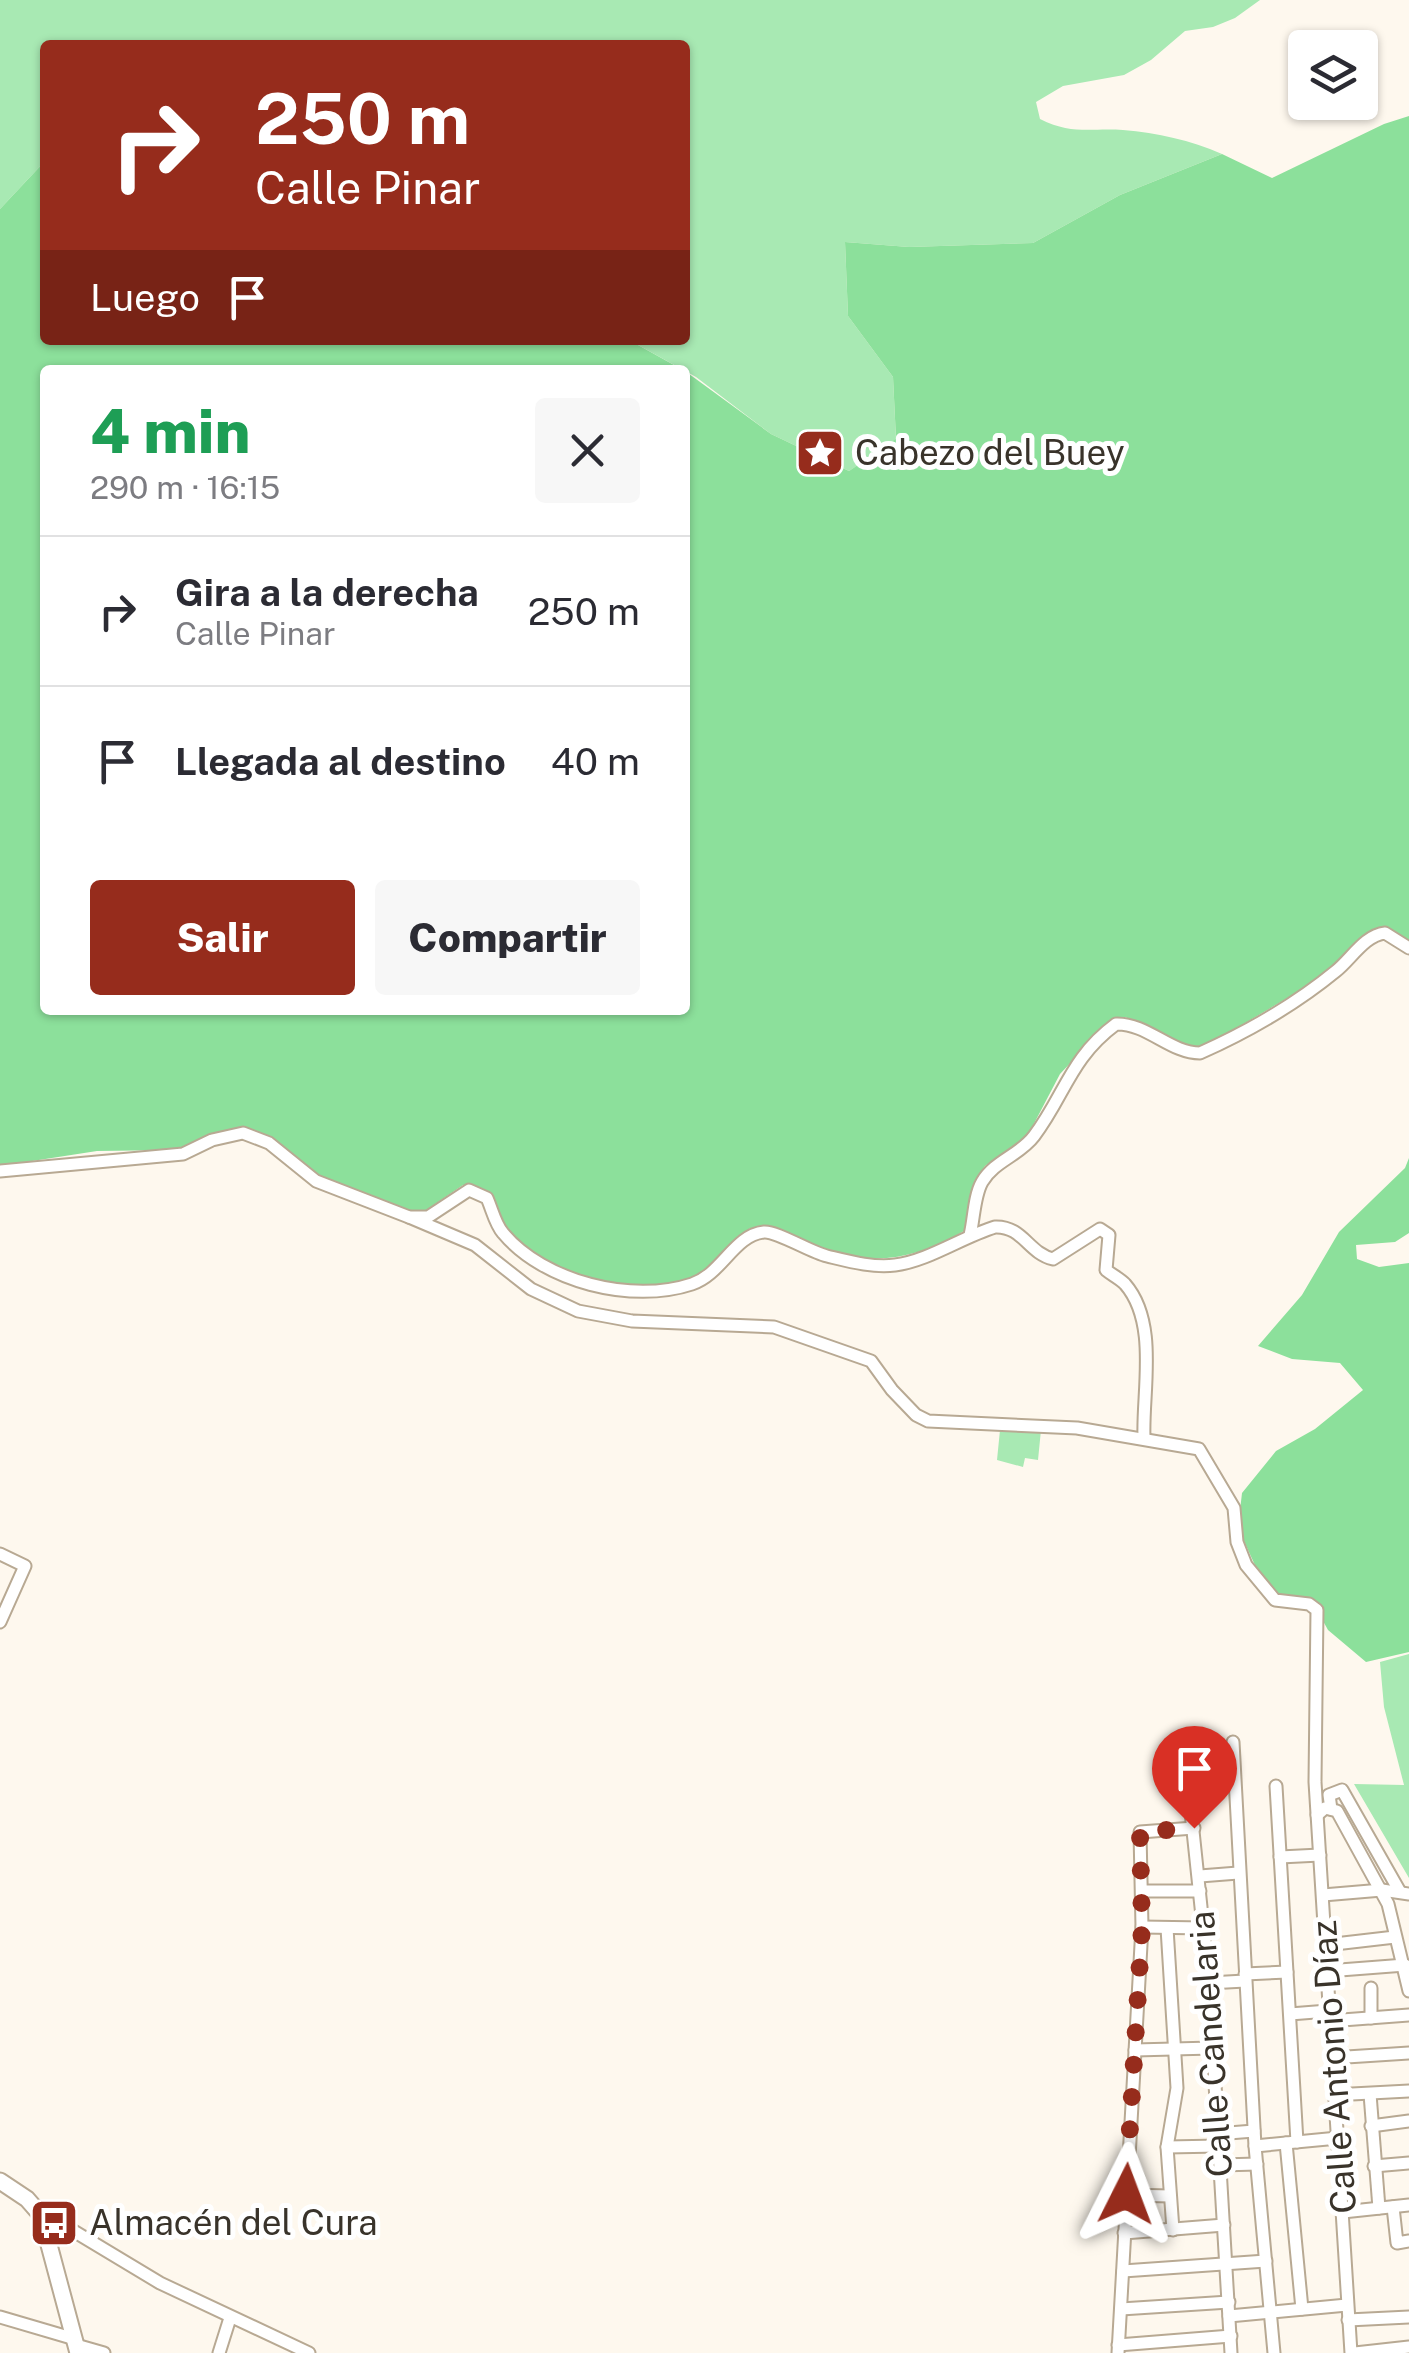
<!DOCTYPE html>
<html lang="es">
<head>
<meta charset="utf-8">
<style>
  body { margin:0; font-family:"Public Sans",sans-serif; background:#f7f7f7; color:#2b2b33; height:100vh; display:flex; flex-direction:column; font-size:38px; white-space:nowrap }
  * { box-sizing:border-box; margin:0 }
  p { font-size:32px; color:#7c7c81 }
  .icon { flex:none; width:55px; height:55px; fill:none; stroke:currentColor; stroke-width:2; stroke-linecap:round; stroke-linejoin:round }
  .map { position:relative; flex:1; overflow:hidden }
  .panel { position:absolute; left:40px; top:365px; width:650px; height:650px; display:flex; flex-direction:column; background:#fff; border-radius:10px; box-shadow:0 2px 8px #0004 }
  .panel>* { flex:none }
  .hud { position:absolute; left:40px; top:40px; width:650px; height:305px; border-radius:10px; box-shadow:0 2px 8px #0004; background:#962c1c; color:#fff; overflow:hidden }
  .controls { position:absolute; left:1288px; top:30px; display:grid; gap:20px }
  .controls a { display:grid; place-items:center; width:90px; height:90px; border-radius:10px; background:#fff; box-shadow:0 2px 8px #0004; font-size:50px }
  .pin { position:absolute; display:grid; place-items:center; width:85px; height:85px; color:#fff; margin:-102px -42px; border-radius:50% 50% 50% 0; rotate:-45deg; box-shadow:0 0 10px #0007 }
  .pin .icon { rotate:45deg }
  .me { position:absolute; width:110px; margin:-55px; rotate:3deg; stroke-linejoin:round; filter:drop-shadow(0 0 8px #0008) }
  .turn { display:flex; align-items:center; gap:35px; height:210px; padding:0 50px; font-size:45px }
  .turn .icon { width:130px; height:130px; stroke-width:2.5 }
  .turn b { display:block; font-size:70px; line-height:85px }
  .then { display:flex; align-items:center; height:95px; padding:0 50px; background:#0003; gap:20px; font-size:38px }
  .round { display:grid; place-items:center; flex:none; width:105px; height:105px; border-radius:10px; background:#f7f7f7 }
  .headline { display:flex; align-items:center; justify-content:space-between; height:170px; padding:0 50px }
  h1 { font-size:60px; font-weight:800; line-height:75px; color:#1e9e55 }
  .action { display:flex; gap:20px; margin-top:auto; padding:20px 50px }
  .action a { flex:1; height:115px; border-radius:10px; background:#962c1c; color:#fff; font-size:40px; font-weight:800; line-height:115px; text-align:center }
  .action a+a { background:#f7f7f7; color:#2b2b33 }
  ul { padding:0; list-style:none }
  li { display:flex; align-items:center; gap:30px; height:150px; padding:0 50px; border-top:2px solid #e1e1e2 }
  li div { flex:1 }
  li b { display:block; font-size:38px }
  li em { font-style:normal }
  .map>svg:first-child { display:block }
  .green { fill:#a8e9b3 }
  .forest { fill:#8ce09b }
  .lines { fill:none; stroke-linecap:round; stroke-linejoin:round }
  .minor-casing { stroke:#b8a993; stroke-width:15 }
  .major-casing { stroke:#b8a993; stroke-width:19 }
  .minor { stroke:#fff; stroke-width:11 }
  .major { stroke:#fff; stroke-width:15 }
  .route { stroke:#962c1c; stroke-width:18; stroke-dasharray:0 32.4 }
  .labels { text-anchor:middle; stroke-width:10; stroke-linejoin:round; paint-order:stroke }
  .poi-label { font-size:35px; fill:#39332a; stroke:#fff; text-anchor:start }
  .street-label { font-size:35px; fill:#39332a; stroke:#fff }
</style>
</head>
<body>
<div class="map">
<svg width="1409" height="2353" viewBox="0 0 1409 2353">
  <rect width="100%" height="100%" fill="#fef8ee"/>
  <g class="green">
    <path d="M0,0h1260l-25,18 -22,9 -28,4 -34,29 -27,15 -61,11 -27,16 4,17c32,16 49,9 83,11 35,3 67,10 99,24l-102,41 -87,48 -124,4 -64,-5 3,74 45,61 3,63 -47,31 -78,-37 -75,-57 -67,-37h56v-295h-640v116l-45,48z"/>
    <path d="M1000,1430h41l-3,30 -13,-2 -2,9 -26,-7z"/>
    <path d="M1409,1654v224l-55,-94 50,1 -20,-78 -4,-45z"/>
  </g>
  <g class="forest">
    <path d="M1409,116v828l-25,-13 -61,46 -115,68 -17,2 -66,-30 -14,3 -51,54 -32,61 -43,31 -10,14 -11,51c-55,32 -96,35 -155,14 -21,-7 -38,-14 -59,-17 -12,11 -23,30 -36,40 -53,37 -149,17 -194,-25 -26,-23 -19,-45 -57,-58l-41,28 -20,-4 -77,-27 -54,-42 -49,-8 -47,18 -78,1 -97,15v-957l45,-48v179h584l54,30h-638v640h640v-639l86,63 78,37 47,-32 -3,-62 -45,-61 -3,-74 64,5 124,-4 87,-48 102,-41 50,24 112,-54z"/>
    <path d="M1409,1158v75l-14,9 -39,3 1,14 22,8 30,-4v389l-43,10 -38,-32 -16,-29 -33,-6 -20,-21 -21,-46 4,-35 34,-42 39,-22 48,-39 -23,-27 -48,-4 -34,-13 44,-51 37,-63 66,-64z"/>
  </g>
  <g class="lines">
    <g class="minor-casing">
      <g id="minor">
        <path d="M0,1171l183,-17 29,-14 31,-7 26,10 47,38 93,36h19l41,-27 18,8c5,11 8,26 16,35 41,49 129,71 189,51 30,-10 42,-49 72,-52 13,-1 46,20 63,24 21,5 46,12 68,9 33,-4 67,-28 100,-38 28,-1 33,26 58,32l47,-30 9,6 -3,35c6,5 13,8 19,14 34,39 17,108 19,154"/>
        <path d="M409,1217l66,28 56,44 47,22 54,10 142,6 97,34 21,29 24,25 12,6 149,7 122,21 35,59 3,34 9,23 29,35 34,4 8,6 -2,172 36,571"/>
        <path d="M970,1235c4,-16 4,-39 12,-53 12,-21 38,-27 52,-46 31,-41 36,-78 82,-112 31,-1 54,29 84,29 47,-21 97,-50 136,-82 15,-12 29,-36 49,-38l24,15"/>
        <path d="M0,1554l25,12 -25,56"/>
        <path d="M1183,1736l26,247 22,370"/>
        <path d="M1233,1742l22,404 19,207"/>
        <path d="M1276,1786l21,356"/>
        <path d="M1331,1809l-2,-14 13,-5 58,102"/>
        <path d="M1317,1815l8,-7 12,3 51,93 21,87"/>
        <path d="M1280,1857l40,-2"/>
        <path d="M1200,1876l38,-3"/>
        <path d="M1142,1891h58"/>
        <path d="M1323,1895l59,-5 27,4"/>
        <path d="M1142,1927l62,1"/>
        <path d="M1167,1928l10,160 -10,59 6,83"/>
        <path d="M1326,1945l69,-8"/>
        <path d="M1327,1971l78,-6"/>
        <path d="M1245,1974l42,-2"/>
        <path d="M1209,1983l36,-2"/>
        <path d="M1290,2014l38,-3"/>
        <path d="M1371,2018v-30"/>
        <path d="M1329,2021l80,-6"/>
        <path d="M1135,2050l77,-2"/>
        <path d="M1331,2058l78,-5"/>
        <path d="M1370,2094l9,114"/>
        <path d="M1333,2095l76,-4"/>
        <path d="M1371,2126l38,-5"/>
        <path d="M1216,2134l38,-3"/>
        <path d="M1286,2143l16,166"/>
        <path d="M1255,2146l83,-8"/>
        <path d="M1167,2147l52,-1"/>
        <path d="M1221,2165l36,-1"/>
        <path d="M1374,2166l35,-3"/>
        <path d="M1126,2195l44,1"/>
        <path d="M1393,2207l4,36 12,-2"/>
        <path d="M37,2209l123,74 149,70"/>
        <path d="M1343,2212l66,-7"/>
        <path d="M1124,2233l100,-8"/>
        <path d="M1123,2271l143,-10"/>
        <path d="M1121,2309l108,-7"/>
        <path d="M1229,2316l118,-11"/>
        <path d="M0,2317l75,22"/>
        <path d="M1348,2320l61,-3"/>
        <path d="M76,2345l28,8"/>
        <path d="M1118,2345l113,-9"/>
        <path d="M219,2353l11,-35"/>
        <path d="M1118,2353l24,-426 -2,-95 54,-4"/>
        <path d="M1355,2353l54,-6"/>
      </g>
    </g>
    <g class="major-casing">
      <path id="major" d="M0,2181l27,18 14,16 37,138"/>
    </g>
    <use href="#minor" class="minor"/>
    <use href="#major" class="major"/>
  </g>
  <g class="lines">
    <path class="route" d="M1126,2194l16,-267 -2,-95 54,-4"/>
  </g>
  <defs>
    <g id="sight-square" transform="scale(2.5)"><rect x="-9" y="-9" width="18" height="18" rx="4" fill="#962c1c" stroke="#fff"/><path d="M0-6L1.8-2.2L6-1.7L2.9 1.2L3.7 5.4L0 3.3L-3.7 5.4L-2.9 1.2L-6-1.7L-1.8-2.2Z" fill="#fff"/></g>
    <g id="bus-square" transform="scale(2.5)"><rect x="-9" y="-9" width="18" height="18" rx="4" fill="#962c1c" stroke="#fff"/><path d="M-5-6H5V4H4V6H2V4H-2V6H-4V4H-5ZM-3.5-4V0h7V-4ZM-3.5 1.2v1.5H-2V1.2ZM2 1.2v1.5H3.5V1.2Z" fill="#fff"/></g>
  </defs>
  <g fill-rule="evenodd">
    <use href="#sight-square" x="820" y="453"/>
    <use href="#bus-square" x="54" y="2223"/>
  </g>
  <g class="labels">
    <g class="poi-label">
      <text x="855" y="465">Cabezo del Buey</text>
      <text x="89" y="2235">Almacén del Cura</text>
    </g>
    <g class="street-label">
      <text transform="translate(1211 2044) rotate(-94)" y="12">Calle Candelaria</text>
      <text transform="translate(1334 2067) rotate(-94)" y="12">Calle Antonio Díaz</text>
    </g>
  </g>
</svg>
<div class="controls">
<a><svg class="icon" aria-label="layers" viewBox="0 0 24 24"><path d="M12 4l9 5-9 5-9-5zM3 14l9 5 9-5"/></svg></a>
</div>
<div class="pin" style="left:1194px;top:1828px;background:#d93025"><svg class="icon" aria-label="arrive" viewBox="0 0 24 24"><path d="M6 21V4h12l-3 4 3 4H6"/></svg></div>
<svg class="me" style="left:1126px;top:2194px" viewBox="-20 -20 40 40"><path d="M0-17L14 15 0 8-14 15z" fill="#962c1c" stroke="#fff" stroke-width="4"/></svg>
<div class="hud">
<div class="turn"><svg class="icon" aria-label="right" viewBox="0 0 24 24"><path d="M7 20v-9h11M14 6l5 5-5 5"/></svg><div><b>250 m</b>Calle Pinar</div></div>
<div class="then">Luego<svg class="icon" aria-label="arrive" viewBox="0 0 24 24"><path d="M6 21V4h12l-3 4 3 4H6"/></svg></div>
</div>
<section class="panel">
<div class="headline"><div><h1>4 min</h1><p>290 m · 16:15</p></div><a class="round"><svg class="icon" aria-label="close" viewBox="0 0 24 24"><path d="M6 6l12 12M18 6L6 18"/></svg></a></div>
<ul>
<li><svg class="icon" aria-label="right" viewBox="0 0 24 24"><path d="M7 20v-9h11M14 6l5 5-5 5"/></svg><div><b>Gira a la derecha</b><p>Calle Pinar</p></div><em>250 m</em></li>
<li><svg class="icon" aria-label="arrive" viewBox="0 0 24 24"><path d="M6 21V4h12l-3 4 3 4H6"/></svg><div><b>Llegada al destino</b></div><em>40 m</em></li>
</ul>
<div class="action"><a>Salir</a><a>Compartir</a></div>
</section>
</div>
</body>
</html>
